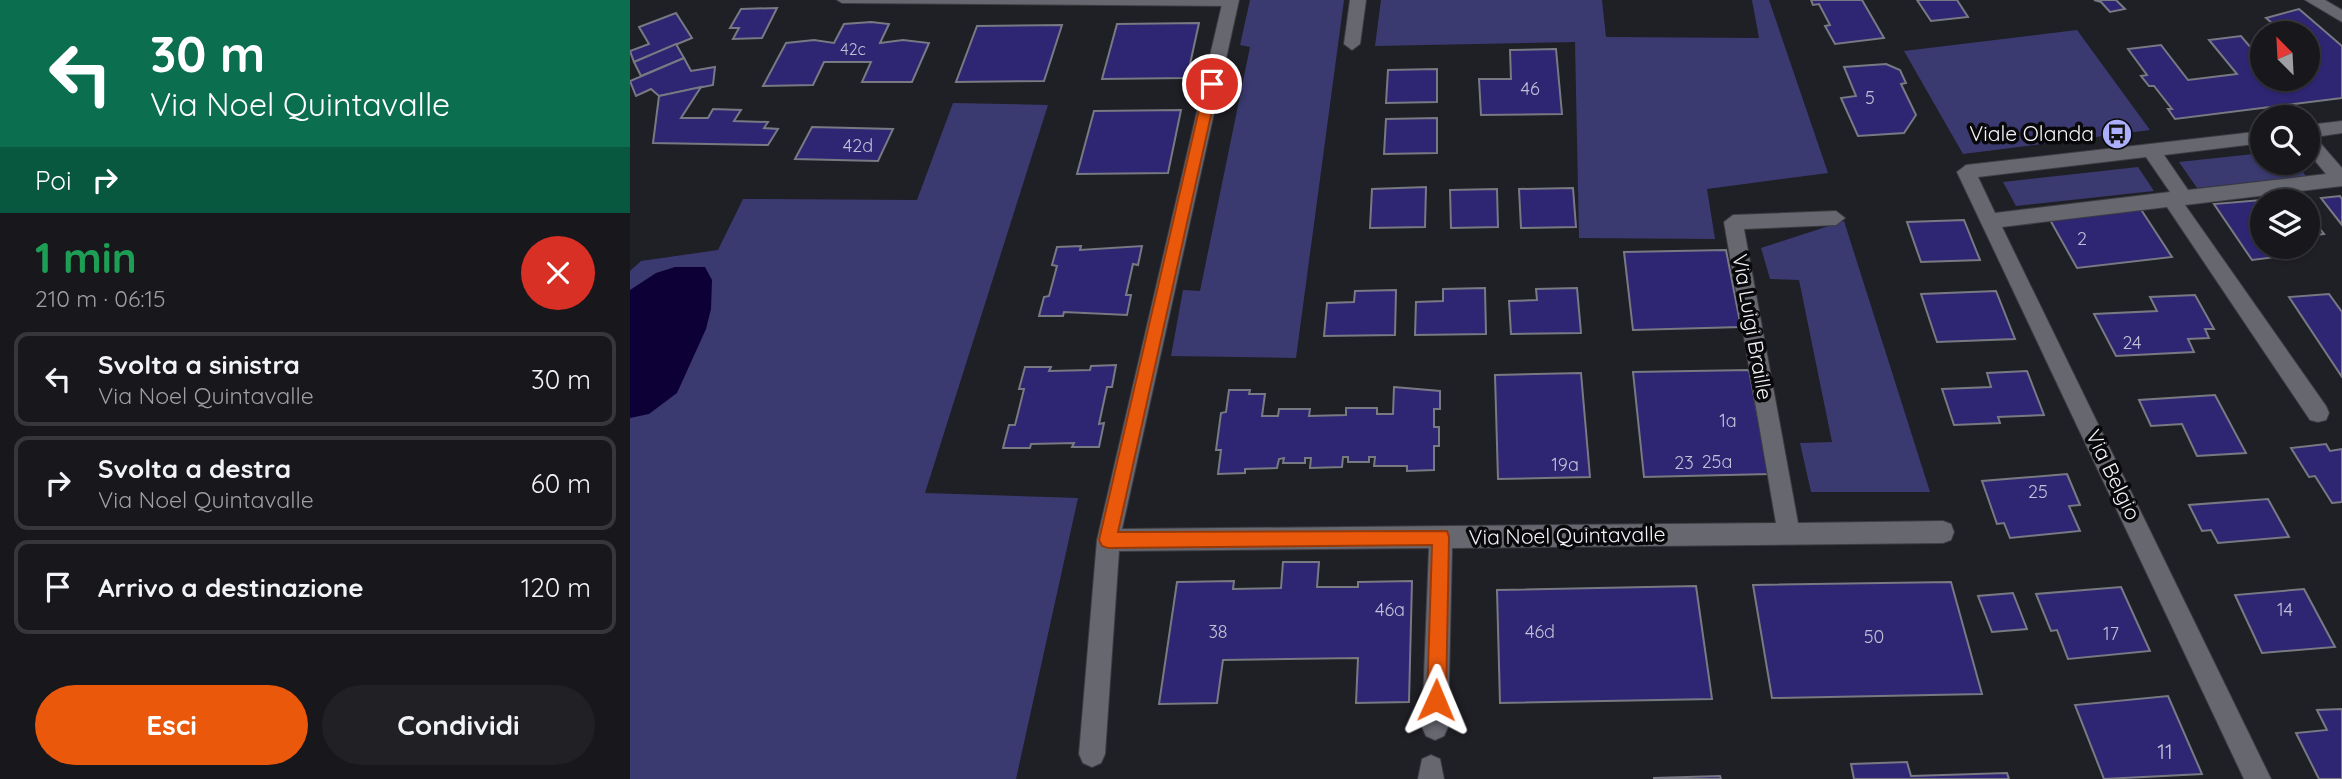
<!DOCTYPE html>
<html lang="it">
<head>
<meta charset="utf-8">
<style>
  body { margin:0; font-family:Quicksand,sans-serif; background:#202025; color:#f1f3f6; height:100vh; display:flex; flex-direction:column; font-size:26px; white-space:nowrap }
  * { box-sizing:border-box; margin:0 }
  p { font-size:23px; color:#9e9fa3 }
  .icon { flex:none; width:38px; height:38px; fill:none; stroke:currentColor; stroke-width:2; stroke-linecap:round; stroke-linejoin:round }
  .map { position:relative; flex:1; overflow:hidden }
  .panel { display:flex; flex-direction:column; background:#17171c; width:630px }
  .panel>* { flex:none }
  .hud { background:#0b6e4f; color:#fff; overflow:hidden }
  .needle { width:46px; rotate:336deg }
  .controls { position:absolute; left:1620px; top:21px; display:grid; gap:14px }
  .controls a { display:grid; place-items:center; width:70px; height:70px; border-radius:50%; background:#17171c; box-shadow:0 2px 5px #0004,0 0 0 2px #36363b; font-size:35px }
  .pin { position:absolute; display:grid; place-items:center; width:60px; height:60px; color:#fff; margin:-30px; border:4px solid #fff; border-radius:50%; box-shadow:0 2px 7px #0007 }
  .me { position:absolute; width:77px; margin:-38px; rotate:1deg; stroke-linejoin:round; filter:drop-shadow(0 0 5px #0008) }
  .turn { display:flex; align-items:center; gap:24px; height:147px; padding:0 35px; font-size:32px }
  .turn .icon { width:91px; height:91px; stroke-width:2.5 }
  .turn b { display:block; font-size:49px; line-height:60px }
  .then { display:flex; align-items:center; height:66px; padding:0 35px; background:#0003; gap:14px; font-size:26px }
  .round { display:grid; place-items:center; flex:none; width:74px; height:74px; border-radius:37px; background:#202025 }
  .overview { display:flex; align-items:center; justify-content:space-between; height:119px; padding:0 35px }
  h1 { font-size:42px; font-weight:700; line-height:52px; color:#1e9e55 }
  .button { display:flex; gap:14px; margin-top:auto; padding:14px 35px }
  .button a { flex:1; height:80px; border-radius:42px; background:#ea580c; color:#fff; font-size:28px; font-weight:700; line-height:80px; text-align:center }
  .button a+a { background:#202025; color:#f1f3f6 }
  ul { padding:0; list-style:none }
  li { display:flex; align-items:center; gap:21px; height:94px; margin:0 14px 10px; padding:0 21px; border:4px solid #36363b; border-radius:14px }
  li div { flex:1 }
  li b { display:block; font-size:26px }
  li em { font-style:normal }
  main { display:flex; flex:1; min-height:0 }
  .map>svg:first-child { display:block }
  .green { fill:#3b3a70 }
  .water { fill:#0d0037 }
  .building { fill:#2f2673; stroke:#787982; stroke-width:2 }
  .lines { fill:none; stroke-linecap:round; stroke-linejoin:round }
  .service-casing { stroke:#3c3c42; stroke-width:2 }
  .minor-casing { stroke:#3c3c42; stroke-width:2 }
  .tertiary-casing { stroke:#3c3c42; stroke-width:2 }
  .service { fill:#66676f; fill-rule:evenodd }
  .minor { fill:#66676f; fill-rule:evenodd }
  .tertiary { fill:#66676f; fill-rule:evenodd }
  .route { fill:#ea580c; stroke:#983908; stroke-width:2 }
  .labels { text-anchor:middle; stroke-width:7; stroke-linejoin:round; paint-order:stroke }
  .far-number-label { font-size:16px; fill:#c2c0d7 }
  .number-label { font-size:18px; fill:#c2c0d7 }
  .poi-label { font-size:21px; fill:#f3f3f8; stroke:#09090c; text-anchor:end }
  .street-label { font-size:21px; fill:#f3f3f8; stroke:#09090c }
  .near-number-label { font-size:21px; fill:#c2c0d7 }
</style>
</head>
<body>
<main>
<section class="panel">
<div class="hud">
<div class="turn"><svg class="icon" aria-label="left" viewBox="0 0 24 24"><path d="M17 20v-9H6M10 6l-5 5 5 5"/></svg><div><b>30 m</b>Via Noel Quintavalle</div></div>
<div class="then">Poi<svg class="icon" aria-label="right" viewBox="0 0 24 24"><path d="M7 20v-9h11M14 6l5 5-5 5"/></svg></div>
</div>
<div class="overview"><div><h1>1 min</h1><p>210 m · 06:15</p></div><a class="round" style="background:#d93025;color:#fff"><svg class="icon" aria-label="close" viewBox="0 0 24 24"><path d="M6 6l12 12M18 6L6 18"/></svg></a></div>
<ul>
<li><svg class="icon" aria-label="left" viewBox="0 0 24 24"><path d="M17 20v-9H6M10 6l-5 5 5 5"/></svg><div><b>Svolta a sinistra</b><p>Via Noel Quintavalle</p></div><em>30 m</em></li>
<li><svg class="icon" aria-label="right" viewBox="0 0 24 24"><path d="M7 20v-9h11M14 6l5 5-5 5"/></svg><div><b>Svolta a destra</b><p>Via Noel Quintavalle</p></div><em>60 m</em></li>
<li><svg class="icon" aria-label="arrive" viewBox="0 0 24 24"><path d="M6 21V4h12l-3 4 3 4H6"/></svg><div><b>Arrivo a destinazione</b></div><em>120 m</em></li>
</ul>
<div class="button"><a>Esci</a><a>Condividi</a></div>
</section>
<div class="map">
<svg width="1712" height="779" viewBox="0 0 1712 779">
  <rect width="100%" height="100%" fill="#1f1f26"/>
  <g class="green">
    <path d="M620,0h94l-48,358 -125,-2 12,-66 17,1 50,-244 -10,-2z"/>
    <path d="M751,0h221l4,37 153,1 -7,-38h17l59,173 -121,16 8,50 -136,-1 -4,-196 -200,4z"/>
    <path d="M1447,30l73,100 -187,24 -59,-103z"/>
    <path d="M323,103l95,2 -123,388 153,5 -62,281h-386v-508l11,-10 77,-11 25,-51 174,1z"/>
    <path d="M1633,153v10h33l10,13 -109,12 -18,-26z"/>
    <path d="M1508,167l16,24 -138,15 -13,-24z"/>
    <path d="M1214,221l86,271h-119l-11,-49 32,-1 -33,-162 -29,-1 -9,-31z"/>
  </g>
  <path class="water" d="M45,267h30l7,13 -1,29 -5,20 -29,64 -28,21 -19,4v-128l26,-17z"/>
  <g class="building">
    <path d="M1181,0h51l22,38 -49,6 -10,-18 5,-1 -11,-21 -6,1z"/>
    <path d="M1287,0h40l11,17 -37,4z"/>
    <path d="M1464,0h22l9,9 -15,3 -9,-10z"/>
    <path d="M147,8l-15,30 -29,1 6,-11h-9l11,-19z"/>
    <path d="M1669,9l43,37v52l-167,21 -7,-10h4l-18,-23h-5l-8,-10 6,-1 -19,-26 33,-4 27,35 49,-6 -28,-34 32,-4 22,26v17h45v-15l7,-1 -7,-8v-22h-24l-18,-15z"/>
    <path d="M46,13l16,25 -58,24 -4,-11 19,-7 -10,-17z"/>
    <path d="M241,22l18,2 -9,19 23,-3 26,3 -17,39h-50l9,-20h-47l-11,23 -50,1 23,-43 28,-3 20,3 10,-19z"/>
    <path d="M569,23l-12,55 -85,1 15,-55z"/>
    <path d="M432,25l-18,56 -88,1 21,-56z"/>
    <path d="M46,44l8,14 -43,18 -7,-14z"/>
    <path d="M926,49l6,65 -81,1 -2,-36h32l-1,-29z"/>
    <path d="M54,58l7,13 24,-4 -2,18 -54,11 -8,-7 -15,7 -6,-15z"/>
    <path d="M1256,64l14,6 6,13 -5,1 15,31 -12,18 -46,3 -17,-38 15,-2 -12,-29z"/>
    <path d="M807,69v33l-51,1 2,-33z"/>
    <path d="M71,87l-20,31h27l5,-9 28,1 -7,11 34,1 -4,6 14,1 -10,16 -115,-2 6,-47z"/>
    <path d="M551,110l-13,63 -91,1 17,-63z"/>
    <path d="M807,118v35l-53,1 2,-35z"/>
    <path d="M182,127l81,2 -15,32 -83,-2z"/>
    <path d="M796,187l-1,40 -55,1 2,-39z"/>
    <path d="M943,188l3,39 -55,1 -2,-39z"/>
    <path d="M867,189l1,38 -47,1 -1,-38z"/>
    <path d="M1710,196l2,3v26l-21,-27z"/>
    <path d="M1666,197l3,4h-36v46h31l5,7 -47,6 -38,-56z"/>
    <path d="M1510,208l32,49 -95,11 -28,-50z"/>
    <path d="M1678,213l16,21 -16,2z"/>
    <path d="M1334,220l16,40 -59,2 -14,-40z"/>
    <path d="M451,246l-1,4 62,-4 -4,19 -5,-1 -7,31h5l-4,20 -63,-3 -1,4h-24l5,-19 5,-1 8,-30 -5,-1 5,-18z"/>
    <path d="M1096,250l15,77 -108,3 -9,-78z"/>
    <path d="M855,288l1,46 -71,1 1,-33 27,-1v-12z"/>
    <path d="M947,288l4,45 -70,1 -2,-33 28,-1 -1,-11z"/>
    <path d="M766,290l-1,45 -71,1 3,-33 27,-1 1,-11z"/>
    <path d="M1366,291l19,48 -78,3 -16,-48z"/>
    <path d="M1699,294l13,18v65l-53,-80z"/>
    <path d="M1565,295l19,34h-9l4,9 -21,1 6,13 -78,4 -22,-42 63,-3 -7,-14z"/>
    <path d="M486,365l-4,22h-5l-8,37 5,-1 -5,24h-27l2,-4 -43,1 -1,4h-27l6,-23h6l9,-36h-5l6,-22h26l-2,4 41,-1 1,-4z"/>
    <path d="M1119,370l20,104 -125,3 -11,-105z"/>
    <path d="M1397,371l17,44 -46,2 2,6 -46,2 -12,-36 49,-2 -4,-14z"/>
    <path d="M951,373l9,104 -92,2 -3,-104z"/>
    <path d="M764,387l46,4v18h-6v18h5v19h-5v24l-27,1v-5h-33l1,-9h-6v5h-21v-5h-5l-1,10 -32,1 1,-10h-6v5h-22l1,-5 -5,1 -2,9 -32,1v4l-27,1 3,-24h-5l5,-37 5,-1 3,-22h21l-1,4h16l-3,22h16l1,-7h31l-1,7 37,-1v-7h31v6h16z"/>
    <path d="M1585,395l31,58 -49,3 -15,-32 -31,2 -12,-26z"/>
    <path d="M1696,444l4,7 12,-2v53l-10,1 -17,-27 -6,1 -18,-29z"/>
    <path d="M1437,474l13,31 -11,1 11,25 -70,7 -6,-15 -7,1 -15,-43z"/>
    <path d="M1638,499l21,38 -71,6 -7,-13 -9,1 -13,-26z"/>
    <path d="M653,562h36l-2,25h41v-5l54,-1 -3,121 -53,1 2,-45 -135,2 -6,43 -58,1 18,-122 57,-1 -1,8 48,-1z"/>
    <path d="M1321,582l31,112 -210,4 -19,-113z"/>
    <path d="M1066,586l16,113 -212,4 -3,-113z"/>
    <path d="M1491,587l29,64 -82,8 -11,-29 -6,1 -15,-37z"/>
    <path d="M1674,589l31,58 -73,6 -27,-58z"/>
    <path d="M1383,593l14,36 -35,3 -14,-36z"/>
    <path d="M1538,696l34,78 -98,5 -29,-74z"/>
    <path d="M1712,709v70h-23l-23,-46 31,-3 -10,-20z"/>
    <path d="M1277,762l4,14 96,-3 2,6h-155l-3,-15z"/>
    <path d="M1090,776l1,3 -68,-1z"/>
  </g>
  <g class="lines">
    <g class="service-casing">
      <path id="service" d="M207,0h395l3,3 -5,3 -388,-3z"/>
    </g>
    <g class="minor-casing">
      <g id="minor">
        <path d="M593,0h16l-117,529 654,-6 -52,-301 9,-7 103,-4 9,7 -9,7 -92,4 54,294 145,-2 8,3 3,8 -3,8 -8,3 -491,5 -4,179 -4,9 -9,4 -9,-4 -4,-9 7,-179 -310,3 -14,203 -4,9 -9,4 -9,-4 -4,-9 18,-214z"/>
        <path d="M720,0h16l-6,44 -8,6 -8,-6z"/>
        <path d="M1712,121v12l-27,4 27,31v18l-157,19 141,201 3,7 -3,7 -8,2 -8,-2 -143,-213 -165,20 269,552h-27l-287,-607 9,-7 297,-34v12l-99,12 24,35 138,-16 -18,-22v-27zM1516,157l24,35 -175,21 -17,-36z"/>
        <path d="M801,755l9,4 4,20h-26l4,-20z"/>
      </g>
    </g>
    <g class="tertiary-casing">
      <path id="tertiary" d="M1675,0h20l17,10v12z"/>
    </g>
    <use href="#service" class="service"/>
    <use href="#minor" class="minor"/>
    <use href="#tertiary" class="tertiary"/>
  </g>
  <path class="route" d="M582,79l6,5 -100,448 329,-1 2,6 -3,163 -3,6 -7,3 -6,-3 -3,-6 5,-155 -324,3 -6,-2 -3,-6 106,-456z"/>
  <defs>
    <g id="bus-disc" transform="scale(1.575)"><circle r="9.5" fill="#acaffb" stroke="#09090c"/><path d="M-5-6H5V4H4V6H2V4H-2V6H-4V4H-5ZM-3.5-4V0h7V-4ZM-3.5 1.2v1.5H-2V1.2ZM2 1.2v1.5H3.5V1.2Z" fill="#111"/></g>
  </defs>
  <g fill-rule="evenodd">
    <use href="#bus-disc" x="1487" y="134"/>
  </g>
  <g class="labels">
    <g class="far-number-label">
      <text x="223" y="55">42c</text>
    </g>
    <g class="number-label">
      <text x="900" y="95">46</text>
      <text x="1240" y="104">5</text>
      <text x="228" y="152">42d</text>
      <text x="1452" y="245">2</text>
      <text x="1502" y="349">24</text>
      <text x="1098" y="427">1a</text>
      <text x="1087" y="468">25a</text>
      <text x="1054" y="469">23</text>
      <text x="935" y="471">19a</text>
      <text x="1408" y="498">25</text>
      <text x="760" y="616">46a</text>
      <text x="1655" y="616">14</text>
      <text x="588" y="638">38</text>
      <text x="910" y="638">46d</text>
      <text x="1481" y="640">17</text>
      <text x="1244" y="643">50</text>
    </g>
    <g class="poi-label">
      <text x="1464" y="141">Viale Olanda</text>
    </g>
    <g class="street-label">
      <text transform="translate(1122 327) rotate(80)" y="7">Via Luigi Braille</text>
      <text transform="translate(1483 475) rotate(64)" y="7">Via Belgio</text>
      <text transform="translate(937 536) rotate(-1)" y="7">Via Noel Quintavalle</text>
    </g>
    <g class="near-number-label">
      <text x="1535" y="759">11</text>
    </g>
  </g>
</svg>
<div class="controls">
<a><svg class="needle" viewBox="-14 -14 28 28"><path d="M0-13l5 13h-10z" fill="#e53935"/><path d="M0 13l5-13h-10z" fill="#9e9fa3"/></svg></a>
<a><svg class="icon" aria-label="search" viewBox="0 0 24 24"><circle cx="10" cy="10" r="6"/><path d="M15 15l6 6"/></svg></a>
<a><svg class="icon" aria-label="layers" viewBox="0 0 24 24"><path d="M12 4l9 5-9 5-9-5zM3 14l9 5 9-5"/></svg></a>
</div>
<div class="pin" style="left:582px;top:84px;background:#d93025"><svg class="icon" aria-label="arrive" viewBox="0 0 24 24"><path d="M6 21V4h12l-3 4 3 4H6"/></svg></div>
<svg class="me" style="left:806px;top:700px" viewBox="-20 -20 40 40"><path d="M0-17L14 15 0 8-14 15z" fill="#ea580c" stroke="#fff" stroke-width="4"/></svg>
</div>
</main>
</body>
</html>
